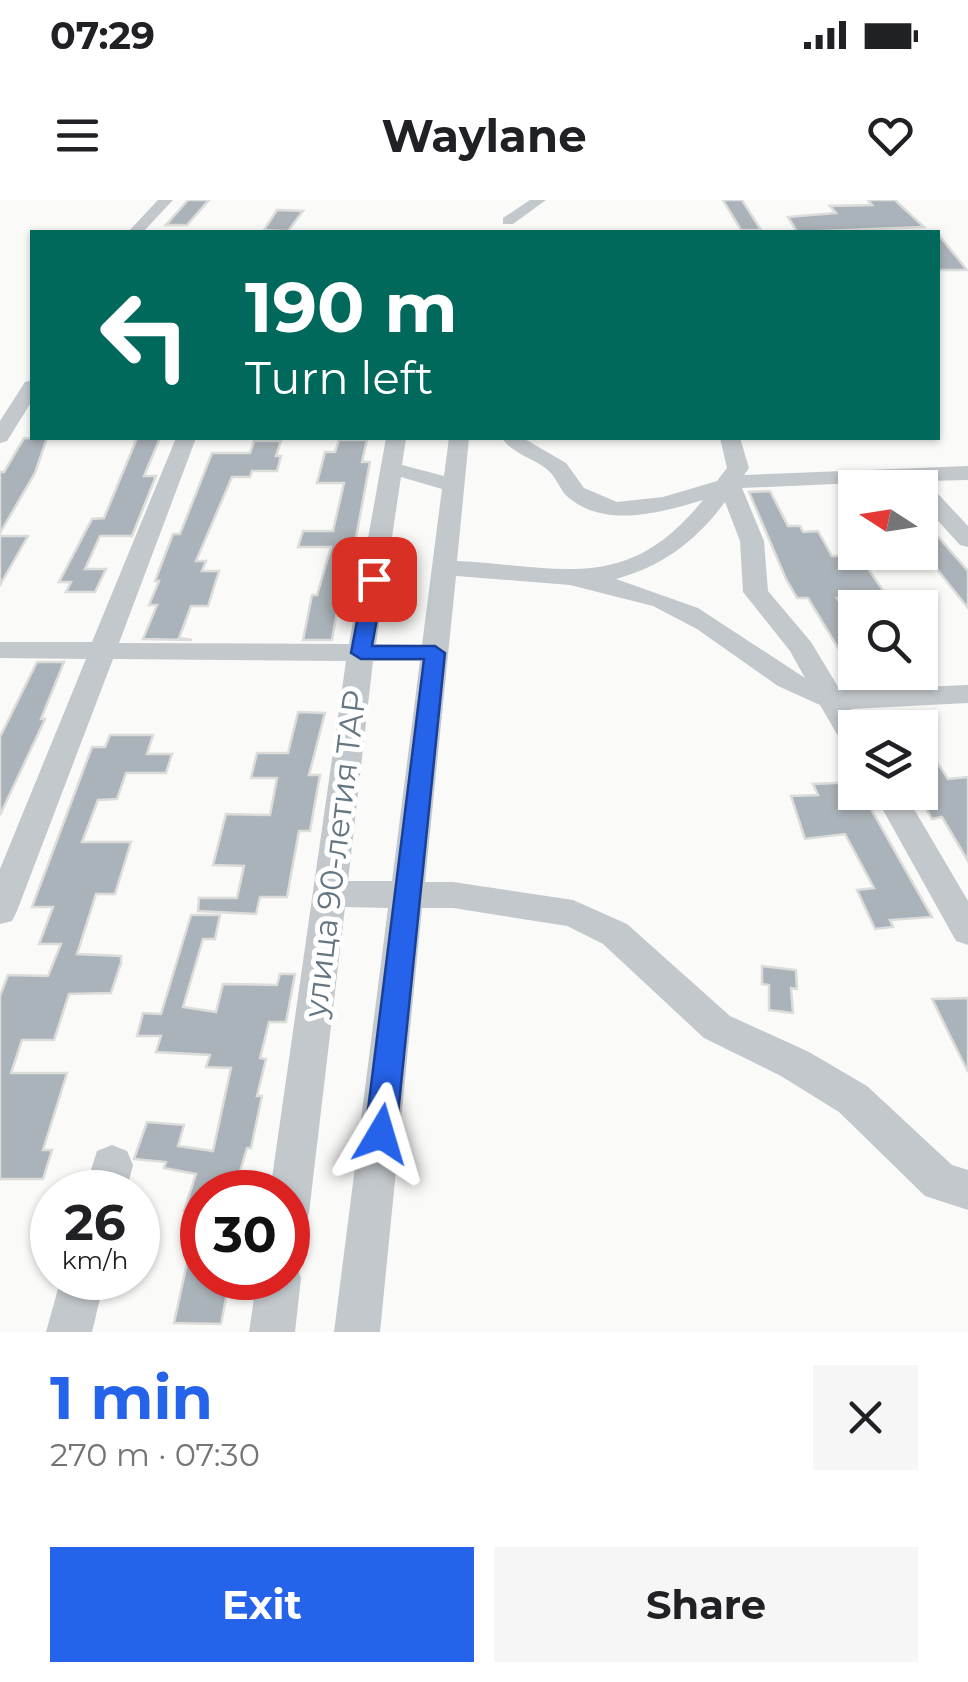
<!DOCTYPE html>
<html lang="en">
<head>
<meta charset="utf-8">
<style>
  body { margin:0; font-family:Montserrat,sans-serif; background:#f6f6f6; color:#202124; height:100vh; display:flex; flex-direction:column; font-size:38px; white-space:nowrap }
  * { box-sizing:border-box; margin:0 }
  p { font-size:32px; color:#757577 }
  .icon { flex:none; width:55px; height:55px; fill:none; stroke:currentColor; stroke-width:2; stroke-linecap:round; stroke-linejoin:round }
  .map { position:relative; height:1132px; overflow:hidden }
  .sheet { display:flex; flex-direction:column; background:#fff; flex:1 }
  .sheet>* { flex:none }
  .hud { position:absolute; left:30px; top:30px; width:910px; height:210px; border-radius:0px; box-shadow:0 2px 8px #0004; background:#00695c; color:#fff; overflow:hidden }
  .needle { width:65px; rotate:282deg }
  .controls { position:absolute; left:838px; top:270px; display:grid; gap:20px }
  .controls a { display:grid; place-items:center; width:100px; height:100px; border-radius:0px; background:#fff; box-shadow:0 2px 8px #0004; font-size:50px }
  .speed { position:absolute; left:30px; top:970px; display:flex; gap:20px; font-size:50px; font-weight:700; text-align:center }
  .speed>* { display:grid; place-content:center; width:130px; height:130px; border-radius:50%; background:#fff; box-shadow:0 2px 8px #0004; line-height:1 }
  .speed small { font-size:25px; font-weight:400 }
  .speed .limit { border:15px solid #d22; background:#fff; color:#111 }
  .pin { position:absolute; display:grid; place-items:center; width:85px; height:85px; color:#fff; margin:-42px; border-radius:20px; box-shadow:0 5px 15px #0006 }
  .me { position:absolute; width:110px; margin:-55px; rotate:7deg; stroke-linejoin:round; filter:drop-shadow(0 0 8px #0008) }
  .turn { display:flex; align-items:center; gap:35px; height:210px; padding:0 50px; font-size:45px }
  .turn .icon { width:130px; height:130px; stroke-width:2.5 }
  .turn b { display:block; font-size:70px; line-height:85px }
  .round { display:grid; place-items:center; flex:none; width:105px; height:105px; border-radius:0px; background:#f6f6f6 }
  .summary { display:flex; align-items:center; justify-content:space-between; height:170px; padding:0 50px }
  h1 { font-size:60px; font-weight:700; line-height:75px; color:#2563eb }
  .cta { display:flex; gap:20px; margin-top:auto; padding:20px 50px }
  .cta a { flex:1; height:115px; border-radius:0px; background:#2563eb; color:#fff; font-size:40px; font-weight:700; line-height:115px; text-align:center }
  .cta a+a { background:#f6f6f6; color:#202124 }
  .status { display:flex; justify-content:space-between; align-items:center; height:70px; padding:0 50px; background:#fff; direction:ltr }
  .status svg { height:28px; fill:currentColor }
  header { display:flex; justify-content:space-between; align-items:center; height:130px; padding:0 50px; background:#fff; font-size:45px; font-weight:700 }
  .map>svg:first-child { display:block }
  .building { fill:#aab3b9; stroke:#dcdcda; stroke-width:2.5 }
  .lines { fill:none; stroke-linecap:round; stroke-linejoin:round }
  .minor { fill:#c3c8cc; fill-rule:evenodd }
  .route { fill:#2563eb; stroke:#184099; stroke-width:2.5 }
  .labels { text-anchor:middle; stroke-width:10; stroke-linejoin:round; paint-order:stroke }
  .street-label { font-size:32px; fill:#657683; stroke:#fff }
</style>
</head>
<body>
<div class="status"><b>07:29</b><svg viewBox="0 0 49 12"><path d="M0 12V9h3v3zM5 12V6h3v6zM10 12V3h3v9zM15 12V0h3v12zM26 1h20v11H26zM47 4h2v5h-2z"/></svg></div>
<header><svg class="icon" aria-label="menu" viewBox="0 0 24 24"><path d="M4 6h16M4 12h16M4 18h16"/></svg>Waylane<svg class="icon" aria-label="heart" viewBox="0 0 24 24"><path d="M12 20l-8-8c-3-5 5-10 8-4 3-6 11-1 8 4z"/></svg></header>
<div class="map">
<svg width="968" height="1132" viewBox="0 0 968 1132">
  <rect width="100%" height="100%" fill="#fafaf8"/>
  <g class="building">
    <path d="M188,0h21l-22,25h-21z"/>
    <path d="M723,0h19l19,30h-20z"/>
    <path d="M868,0h27l29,27 -127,5 -9,-15 48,-4 -6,-7 42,-1z"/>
    <path d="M277,10l26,1 -15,20 -24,-1z"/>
    <path d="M938,34l29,36h-29z"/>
    <path d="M24,238h23l-12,35 -35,60v-61h4z"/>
    <path d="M137,238h23l-16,38h12l-24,60h-32l-15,33h21l-11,23h-29l5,-10h-12l33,-63 12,-1z"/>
    <path d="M339,240h28l-5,22h8l-19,103h4l-7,41h-10l-6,34h-29l9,-45h5l14,-48h-33l5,-16h30l11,-48h-27l8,-31h10z"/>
    <path d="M254,241h27l-5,15h5l-4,15h-25l-2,6h-18l-36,84h10l-4,10h17l-11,35h-17l-12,32 13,2 -49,-1 14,-34h-8l10,-24h-4l18,-47h7l32,-81h38z"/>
    <path d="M770,291l18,35h12l3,6 15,-1 14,25 27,-1 25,37 -47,6 18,28v21l-17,1 -30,-50h-11l-11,-19 -37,-87z"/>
    <path d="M920,316l48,55v37l-48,-60z"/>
    <path d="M0,336h28l-28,49z"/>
    <path d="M37,462h27l-23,57h4l-45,96v-78z"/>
    <path d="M298,512l27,1 -16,62h11l-10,56h-11l-12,66h-27l-4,17 -58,-3 1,-13h38l7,-32 -31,-1 13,-51 44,1 7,-37h-26l6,-25h31z"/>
    <path d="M110,535h43l-6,19h25l-6,19h-40l-9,26 -19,1 -16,42h49l-16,52h-19l-19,60 44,2v7l-10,30 -42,1 -15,46h-32l-11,33h56l-24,77h9l-9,29h-43v-183l8,-21 40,1 13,-32h-22l14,-37h-21l60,-160h13z"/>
    <path d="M920,537l28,42 20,-2v84l-26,-44 -10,2 -12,-21z"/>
    <path d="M855,582v10h15l8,17h-7l61,108 -42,3 3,7 -18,2 -18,-39 17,-2 -29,-54 -40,5 -14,-43 27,-1 -5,-11z"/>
    <path d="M191,715h29l-5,24h-12l-20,68 33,5 7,-28 54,1 3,-11h15l-9,48h-17l-9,36 6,1 -9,37h5l-11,52h-4l-13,44h-32v21l-18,-2 12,-37 -32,-6 2,-6 -32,-3 13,-37 37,3 -6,21 35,5 18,-83 -25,-1 4,-12 -54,-3 5,-16h-24l6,-23 18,1z"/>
    <path d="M762,766l34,4 1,19 -6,-1 2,25 -24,-3v-25l-7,-1z"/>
    <path d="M968,798v74l-36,-73z"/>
    <path d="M187,1063h15v15h28l-9,46 -47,-1z"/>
  </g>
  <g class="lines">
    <g class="minor">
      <path d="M158,0h15l-30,32h-15z"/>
      <path d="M530,0h16l-33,24h-10v-6z"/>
      <path d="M32,180v21l-25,40 -7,2v-22l25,-39z"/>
      <path d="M176,238h20l-77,205 230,1 37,-206h20l-4,27 42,11 5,-38h20l-12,123c104,5 170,34 246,-61 -41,12 -96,29 -134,-2 -8,-6 -11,-17 -18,-25 -15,-15 -37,-17 -49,-35h21l43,25 18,25 33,14 46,-5 54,-16 10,-13 -7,-30h20l9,30 -5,7 224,-9v14l-42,1 42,45v21l-8,-2 -40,-44v-13h-12l-5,-7 -161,7 22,53 4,50 43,51 29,48 128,-5v18l-117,6 11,19h-7v23l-10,-3 -25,-43 -42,-19 -81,-57 -44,-23 -83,-21 -114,-9 -31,306h28l120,18 54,24 103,92 79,36 58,34 85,79 16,5v40l-43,-14 -86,-84 -58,-36 -77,-38 -101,-94 -36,-18 -114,-18h-31l-42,424h-46l54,-424 -43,-1 -36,306 -6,15 -15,6v-42h-18l76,-531 -233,-2 -96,252 -5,10 -12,3v-55l86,-210 -86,-1v-16h92zM401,277l41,12 -20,156 -46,-1zM725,302l15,39 3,51 47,59 15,27 -107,-70 -82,-29c47,-13 80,-38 109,-77zM373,461h47l-28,220h-44z"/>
      <path d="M873,592h31l64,109v44l-12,-4z"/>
      <path d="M112,945l15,6 6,14 -7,27h-42l13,-41z"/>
      <path d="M288,1059l7,3 6,16 -6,54h-46l8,-54h31z"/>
      <path d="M61,1078h44l-13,54h-46z"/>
    </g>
  </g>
  <path class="route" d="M374,374l10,5 -12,67h63l10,7 -49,481 -4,10 -11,4 -11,-4 -5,-10 59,-475h-63l-10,-6 14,-74z"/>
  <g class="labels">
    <g class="street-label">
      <text transform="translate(335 654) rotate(-83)" y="11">улица 90-летия ТАР</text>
    </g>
  </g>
</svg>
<div class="controls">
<a><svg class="needle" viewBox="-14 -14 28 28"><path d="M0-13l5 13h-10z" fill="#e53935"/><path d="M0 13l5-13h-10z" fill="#757577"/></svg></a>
<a><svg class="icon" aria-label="search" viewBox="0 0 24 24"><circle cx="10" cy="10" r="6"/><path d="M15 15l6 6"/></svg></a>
<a><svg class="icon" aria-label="layers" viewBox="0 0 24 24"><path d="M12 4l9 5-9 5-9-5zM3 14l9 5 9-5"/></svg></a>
</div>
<div class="speed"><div>26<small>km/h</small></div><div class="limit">30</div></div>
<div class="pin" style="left:374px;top:379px;background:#d93025"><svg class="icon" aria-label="arrive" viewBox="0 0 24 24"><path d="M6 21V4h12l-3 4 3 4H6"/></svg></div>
<svg class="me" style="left:381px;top:934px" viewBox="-20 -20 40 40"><path d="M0-17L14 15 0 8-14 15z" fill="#2563eb" stroke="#fff" stroke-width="4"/></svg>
<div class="hud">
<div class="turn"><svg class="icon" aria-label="left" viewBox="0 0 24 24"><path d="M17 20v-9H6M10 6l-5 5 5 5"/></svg><div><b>190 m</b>Turn left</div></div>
</div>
</div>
<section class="sheet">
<div class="summary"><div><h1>1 min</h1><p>270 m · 07:30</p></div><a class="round"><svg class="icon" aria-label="close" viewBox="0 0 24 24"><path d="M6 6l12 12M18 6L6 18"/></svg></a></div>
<div class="cta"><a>Exit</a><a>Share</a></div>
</section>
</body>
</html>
